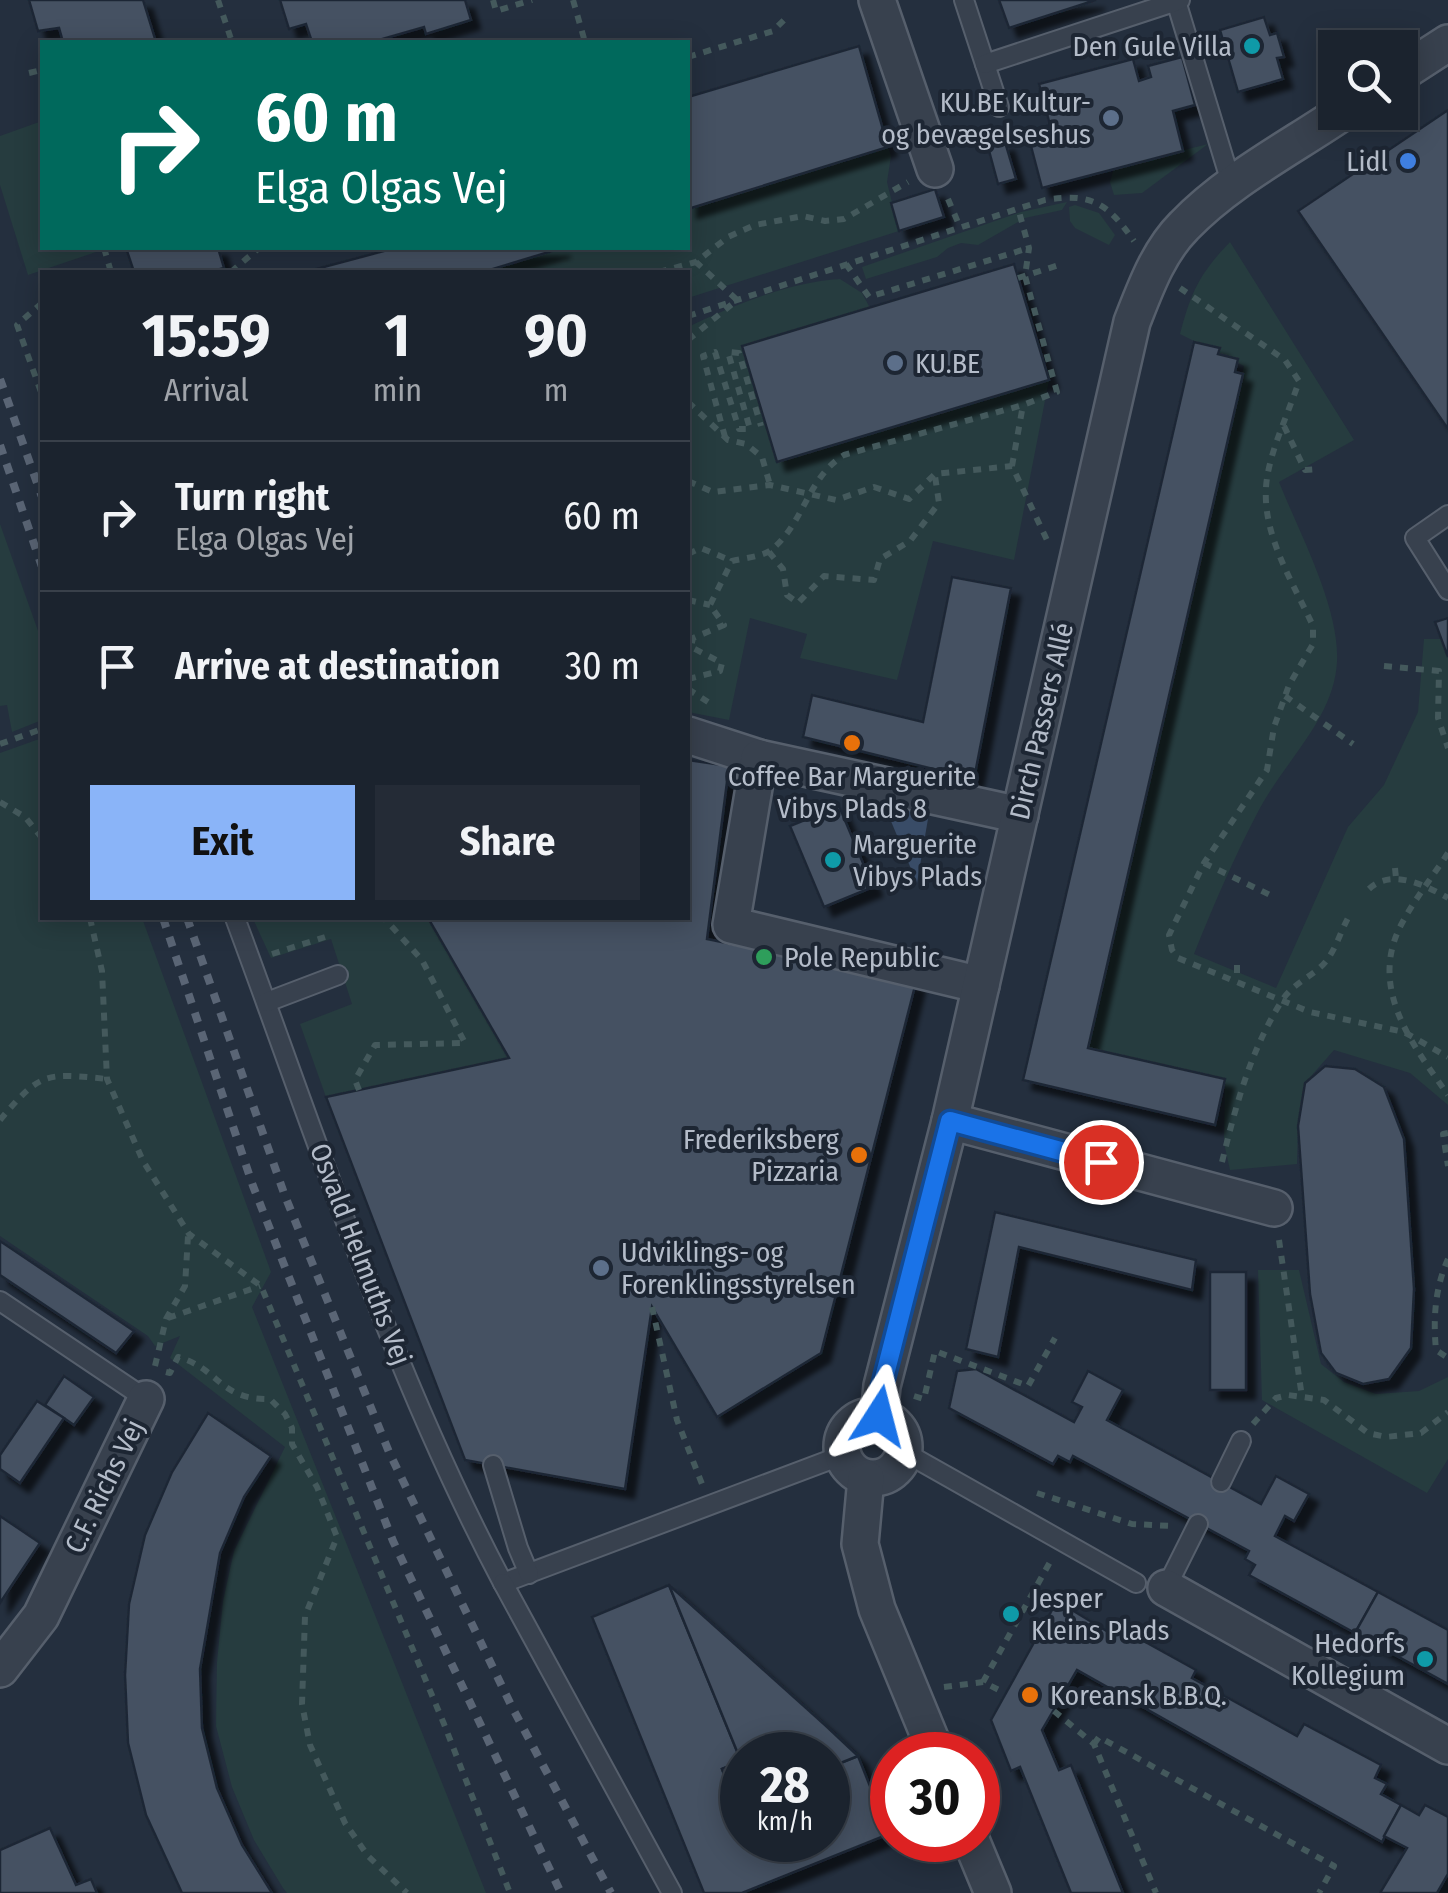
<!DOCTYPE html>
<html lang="en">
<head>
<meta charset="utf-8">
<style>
  body { margin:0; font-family:"Fira Sans Condensed",sans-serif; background:#242b36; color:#f1f3f6; height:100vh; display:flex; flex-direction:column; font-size:38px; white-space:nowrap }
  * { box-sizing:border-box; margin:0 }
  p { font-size:32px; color:#a0a4aa }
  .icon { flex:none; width:55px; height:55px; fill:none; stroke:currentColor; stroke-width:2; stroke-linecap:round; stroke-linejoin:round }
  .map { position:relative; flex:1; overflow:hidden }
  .drawer { position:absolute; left:40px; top:270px; width:650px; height:650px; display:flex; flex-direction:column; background:#1b232e; border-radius:0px; box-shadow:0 5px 25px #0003,0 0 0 2px #39404a }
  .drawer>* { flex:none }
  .guide { position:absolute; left:40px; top:40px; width:650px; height:210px; border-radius:0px; box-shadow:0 5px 25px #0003,0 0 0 2px #39404a; background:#00695c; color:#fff; overflow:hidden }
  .controls { position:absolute; left:1318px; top:30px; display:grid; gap:20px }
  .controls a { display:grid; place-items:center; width:100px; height:100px; border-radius:0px; background:#1b232e; box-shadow:0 5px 25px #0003,0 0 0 2px #39404a; font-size:50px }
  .speed { position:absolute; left:720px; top:1732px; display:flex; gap:20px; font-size:50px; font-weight:700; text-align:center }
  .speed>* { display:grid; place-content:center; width:130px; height:130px; border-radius:50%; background:#1b232e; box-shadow:0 5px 25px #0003,0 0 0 2px #39404a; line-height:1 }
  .speed small { font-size:25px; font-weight:400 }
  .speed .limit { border:15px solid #d22; background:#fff; color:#111 }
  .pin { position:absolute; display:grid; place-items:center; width:85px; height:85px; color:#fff; margin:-42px; border:5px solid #fff; border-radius:50%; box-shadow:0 2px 10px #0007 }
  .me { position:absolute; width:110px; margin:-55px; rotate:9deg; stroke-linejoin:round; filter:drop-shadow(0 0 8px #0008) }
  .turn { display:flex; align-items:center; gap:35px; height:210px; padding:0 50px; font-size:45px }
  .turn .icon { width:130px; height:130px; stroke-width:2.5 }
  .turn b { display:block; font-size:70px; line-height:85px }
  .eta { display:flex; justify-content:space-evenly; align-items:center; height:170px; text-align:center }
  .eta b { font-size:60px; font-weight:700; line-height:70px }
  .action { display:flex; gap:20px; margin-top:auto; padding:20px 50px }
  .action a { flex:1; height:115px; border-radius:0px; background:#8ab4f8; color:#111; font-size:40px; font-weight:700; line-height:115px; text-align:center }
  .action a+a { background:#242b36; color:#f1f3f6 }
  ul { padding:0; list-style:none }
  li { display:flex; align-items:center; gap:30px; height:150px; padding:0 50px; border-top:2px solid #39404a }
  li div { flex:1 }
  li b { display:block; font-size:38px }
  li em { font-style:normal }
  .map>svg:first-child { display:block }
  .green { fill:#263c3f }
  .water { fill:#394c67 }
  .building { fill:#455162; stroke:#1f2835; stroke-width:2.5; filter:url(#shadow) }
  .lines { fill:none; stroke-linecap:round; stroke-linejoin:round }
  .lane-casing { stroke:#565f6c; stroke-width:22 }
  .street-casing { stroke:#565f6c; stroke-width:40 }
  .path { stroke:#44595c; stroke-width:6; stroke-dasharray:8 8; stroke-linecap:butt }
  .lane { stroke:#38414e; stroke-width:18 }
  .street { stroke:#38414e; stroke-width:35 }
  .rail { stroke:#5a6575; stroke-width:8; stroke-dasharray:10 10; stroke-linecap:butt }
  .route-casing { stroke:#114b97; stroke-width:25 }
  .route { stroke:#1a73e8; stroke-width:18 }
  .culture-dot { fill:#0f9aa8; stroke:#1d2633; stroke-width:4 }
  .service-dot { fill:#5c6f8a; stroke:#1d2633; stroke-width:4 }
  .shop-dot { fill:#3f7fe0; stroke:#1d2633; stroke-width:4 }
  .food-dot { fill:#e8710a; stroke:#1d2633; stroke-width:4 }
  .leisure-dot { fill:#2e9e5b; stroke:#1d2633; stroke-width:4 }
  .labels { text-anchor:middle; stroke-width:8; stroke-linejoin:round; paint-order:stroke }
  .poi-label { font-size:28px; fill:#b4bcc9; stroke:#1d2633; text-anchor:start }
  .street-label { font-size:28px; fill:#b4bcc9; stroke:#1d2633 }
</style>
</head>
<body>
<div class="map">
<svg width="1448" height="1893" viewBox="0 0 1448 1893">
  <defs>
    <filter id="shadow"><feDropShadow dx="9" dy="9" stdDeviation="2.5" flood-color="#0009"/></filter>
  </defs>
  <rect width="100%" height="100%" fill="#242f3e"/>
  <g class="green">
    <path d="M42,121v127h56l1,3 -71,24 -28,-90v-49z"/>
    <path d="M1208,144l-66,49 -28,2 -4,-13 4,-14z"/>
    <path d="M888,147l3,9 -4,26 12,49 -211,67v-26h-205l79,-24h126v-39z"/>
    <path d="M1067,202l-5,8 -37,8 -47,27 -17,-2 -13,5 -11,9 -71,22 -4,-12 159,-55z"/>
    <path d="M1075,205l24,8 16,22 -6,10 -34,-17 -5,-7 -1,-14z"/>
    <path d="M1230,242l124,198 -75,42c20,50 61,126 58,180 -3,56 -51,98 -77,146 -25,47 -46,96 -66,146l82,34 72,-161 36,-42 34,-73 6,-73h19l5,15v451l-38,-32 -76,-23 -29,33 -7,43 -1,38 -67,6 -6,-27 1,-64 -137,-31 156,-682 -64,-32c11,-42 20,-61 50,-92z"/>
    <path d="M840,279l22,14 8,15 -93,154 272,-82 -35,180 -81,-19 -36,139 -97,-22 7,-24 -57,-16 -21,102 -41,-8v-385c46,-22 101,-45 152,-48z"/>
    <path d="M0,524l42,118v78l-30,12 -5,-27 -7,1z"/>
    <path d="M42,738v180h100l129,354 -19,35 234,586h-199l-4,-5 -29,-48 -22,-53 -16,-61 1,-64 6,-61 11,-50 51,-104 -115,-89 10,-22 -25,10 -7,-10 -148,-100v-483z"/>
    <path d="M260,918h168l81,140 -183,39 -26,-73 52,-20 -21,-65 -60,19 -17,-37z"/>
    <path d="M1258,1270h41l22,94 23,18 32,12 43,-3 29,-14v82l-21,34 -165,-93z"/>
  </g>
  <path class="water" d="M885,807l44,6 -12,70z"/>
  <g class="building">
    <path d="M29,0h114l13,42h-93l-4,-14 -21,3z"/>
    <path d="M280,0h185l6,20 -45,14 -2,-7 -52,15h-60l-6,-18 -17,5z"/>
    <path d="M999,0h97l-87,28z"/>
    <path d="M1264,17l6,18 7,-2 7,24 -7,1 6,21 -45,13 -18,-62z"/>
    <path d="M859,46l29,101 -200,62v-112z"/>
    <path d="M1182,57l13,48 -22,6 10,40 -141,37 -15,-57 23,-6 -11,-41 94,-25 6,22 12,-4 -3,-11z"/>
    <path d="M1448,110v319l-150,-218z"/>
    <path d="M1005,142l11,37 -18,5 -10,-37z"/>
    <path d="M935,189l9,28 -45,14 -8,-28z"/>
    <path d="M126,248h92l6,20 -15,4h-75z"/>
    <path d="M395,248h167l-79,24h-178z"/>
    <path d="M1014,264l35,116 -272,82 -35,-116z"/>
    <path d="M1194,342l26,6 -2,6 20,5 -3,13 8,2 -155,674 137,31 -10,46 -192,-45z"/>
    <path d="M952,577l59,11 -37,191 -171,-42 9,-42 111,27z"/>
    <path d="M1448,618v39l-13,-35z"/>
    <path d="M688,760l41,6 -22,173 209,43 -95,371 -104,64 -65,-110 -27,182 -160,-29 -139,-363 183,-39 -81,-140h260z"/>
    <path d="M839,806l34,81 -49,20 -34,-81z"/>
    <path d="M1325,1066l30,3 29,18 20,52 10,150 -3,59 -22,31 -26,5 -27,-11 -15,-20 -11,-59 -12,-168 7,-43z"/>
    <path d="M995,1212l201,48 -4,30 -173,-43 -21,110 -32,-8z"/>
    <path d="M0,1241l134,90 -18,22 -116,-78z"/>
    <rect x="1210" y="1272" width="36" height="118"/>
    <path d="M976,1369l98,53 8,-15 -10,-5 16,-31 35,19 -16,30 154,84 15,-28 33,18 -15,27 -9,-5 -10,20 103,56 -23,41 -106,-58 6,-10 -10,-6 4,-8 -176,-95 -3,6 -12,-6 -5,8 -104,-56 8,-37z"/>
    <path d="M64,1376l30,21 -20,28 -29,-20z"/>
    <path d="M37,1401l27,17 -44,65 -20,-14v-14z"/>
    <path d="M208,1413l63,43 -27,41 -24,56 -20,116 2,59 15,60 25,57 30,48h-90l-36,-78 -18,-72 -3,-68 4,-71 16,-69 27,-63z"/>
    <path d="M0,1516l40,27 -40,60z"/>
    <path d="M669,1585l72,176 -19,8 14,37 6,-3v37h86v-72l30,-12 31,78 -147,59h-38l-112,-276z"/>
    <path d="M669,1585l156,140 33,31 -30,12v-13h-86v48l-6,3 -14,-37 19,-8z"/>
    <path d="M1378,1592l70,38v54l-93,-51z"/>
    <path d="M1057,1601l58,35 5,-8 76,42 -4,8 105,58 7,-12 77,41 -6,13 12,6 -6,10 20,11 -19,37 -305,-172 -35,60 17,40 12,-5 52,128h-52l-51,-126 -9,4 -20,-51z"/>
    <path d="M1401,1805l18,10 6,-10 23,12v57l-11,19h-57l27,-45 -23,-12z"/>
    <path d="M50,1828l26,57 15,-6 6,14h-97v-43z"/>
  </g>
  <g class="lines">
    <g class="lane-casing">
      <g id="lane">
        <path d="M964,0l35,107"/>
        <path d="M1176,1l56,185"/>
        <path d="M985,64l195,-64"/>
        <path d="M1448,515l-33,23 33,52"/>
        <path d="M235,918c83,223 156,454 268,665l340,-128"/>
        <path d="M267,1002l71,-27"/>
        <path d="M0,1301l146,98"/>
        <path d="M904,1452l232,131"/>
        <path d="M493,1465l25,83 11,26"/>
        <path d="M1221,1482l20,-41"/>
        <path d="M503,1583l169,310"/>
        <path d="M1166,1588l32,-64"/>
      </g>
    </g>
    <g class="street-casing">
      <g id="street">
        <path d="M877,0l58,169"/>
        <path d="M1400,74l48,-31"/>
        <path d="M688,735l71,23"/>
        <path d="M981,985l-250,-60 28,-167 261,57"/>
        <path d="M950,1121l324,87"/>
        <circle cx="873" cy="1447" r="31"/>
        <path d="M879,1417l3,-31 68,-265 182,-799c13,-33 26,-70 52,-96 44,-46 106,-78 159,-114"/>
        <path d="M866,1478l-6,66 17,65 60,146"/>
        <path d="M1166,1588l282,158"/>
        <path d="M0,1669l41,-53 105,-217"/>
        <path d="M971,1840l22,53"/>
      </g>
    </g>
    <g class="path">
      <path d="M218,0l14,42"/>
      <path d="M493,0l3,11 36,-11"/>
      <path d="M573,0l12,42"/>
      <path d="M688,57l85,-26 12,-12"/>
      <path d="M29,73l13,-3"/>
      <path d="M948,199l12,28"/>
      <path d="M104,248l7,24"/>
      <path d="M846,264l23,33 160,-49"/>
      <path d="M231,272l28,-24"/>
      <path d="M659,272l37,-10 32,-25 27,-12 48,-9 22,5 19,-2 64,-37"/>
      <path d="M1018,278l41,-13"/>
      <path d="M1180,288l105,72 14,21c-10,31 -27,65 -32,97 -8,53 25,102 46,148v18l-24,41 -15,42 -7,43 -63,93 -35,72 3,15 6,8 132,54 94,20 44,25"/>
      <path d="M42,303l-25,22 25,70"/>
      <path d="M688,316l357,-116c47,-8 63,4 89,41"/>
      <path d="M688,340l49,-40 -41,-38"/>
      <path d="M688,402l40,38 18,4 16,13 8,28"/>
      <path d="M1284,426l21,44 14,-1"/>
      <path d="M725,437l-22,-81 12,-4 24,77h11l-22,-77 11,1 22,73"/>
      <path d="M1012,466l11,-61"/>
      <path d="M688,481l25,11 57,-7 66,15 38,-13 35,12 26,-25 77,-8 35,74"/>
      <path d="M769,552l14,17 4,26 11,8 26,-27 50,4 6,-21 30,-18 29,-38 -4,-27"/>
      <path d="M688,554l13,-6 31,13"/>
      <path d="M688,600l22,5"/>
      <path d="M1384,666l55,5 -1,47 10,30"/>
      <path d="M688,679l32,-8 2,-8 -31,-16 2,-9 31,-13 -14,-20 22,-44c12,-3 29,-4 39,-11 33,-26 36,-72 73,-95l179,-50 34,-13 -32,-116 4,-28 -11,-40"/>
      <path d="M688,689l20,13"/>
      <path d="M1285,696l68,48"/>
      <path d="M0,744l42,-15"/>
      <path d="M0,802l25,15 17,21"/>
      <path d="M1448,853c-15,23 -34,47 -47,72 -33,64 12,120 47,170"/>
      <path d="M1204,863l66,32"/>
      <path d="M1395,868l1,10"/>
      <path d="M1369,889c22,-21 56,-4 79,9"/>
      <path d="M90,918l12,53 5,108 36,82 46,73 72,52 183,438 66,169"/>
      <path d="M272,954l53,-17"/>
      <path d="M1237,965v16"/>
      <path d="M359,1090l-4,-10 20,-35 90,-2 -43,-83 -38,-42"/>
      <path d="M0,1120c41,-49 46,-47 107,-41"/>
      <path d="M1448,1133l-5,1 5,32"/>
      <path d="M1222,1162c14,-57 28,-110 59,-160 13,-21 33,-25 46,-42 9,-12 14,-29 21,-42"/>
      <path d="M1279,1240l23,157"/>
      <path d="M1448,1259c-13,29 -15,59 -12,91l12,8"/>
      <path d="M652,1307l25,113 25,64"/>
      <path d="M168,1318l92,-32"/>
      <path d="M155,1366l11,-47 19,-33 3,-50"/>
      <path d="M166,1372l4,1 8,-16c42,12 41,43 92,42l15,15 7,14v16l25,43 20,50 -32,79 -3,88 8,41 35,78 23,33 39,37"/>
      <path d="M914,1396l10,3 11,-48 93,35 27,-48"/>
      <path d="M1253,1424l23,-26 12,-3 36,5 44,33 18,4 35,-4 27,-21"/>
      <path d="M1037,1493l95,31 39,2"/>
      <path d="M983,1682l67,-120"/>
      <path d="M944,1687l39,-5 22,11"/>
      <path d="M1054,1711l40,33 62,149"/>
      <path d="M1094,1744l5,-7 235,129 -15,27"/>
    </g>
    <use href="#lane" class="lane"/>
    <use href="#street" class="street"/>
    <g class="rail">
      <path d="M0,379l42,118"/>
      <path d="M0,445l42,122"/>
      <path d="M163,918l90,268 140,355 168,352"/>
      <path d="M187,918l98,278 104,256 123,255 99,186"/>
    </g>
  </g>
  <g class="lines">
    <g class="route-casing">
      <path id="route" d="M879,1416l3,-30 68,-265 151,41"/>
    </g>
    <use href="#route" class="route"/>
  </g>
  <g class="culture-dot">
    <circle cx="1252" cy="46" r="10"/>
    <circle cx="833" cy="860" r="10"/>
    <circle cx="1011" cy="1614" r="10"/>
    <circle cx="1425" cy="1659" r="10"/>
  </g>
  <g class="service-dot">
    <circle cx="1111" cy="118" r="10"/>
    <circle cx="895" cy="363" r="10"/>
    <circle cx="601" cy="1268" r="10"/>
  </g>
  <circle class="shop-dot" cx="1408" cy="161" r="10"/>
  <g class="food-dot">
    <circle cx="852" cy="743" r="10"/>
    <circle cx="859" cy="1155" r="10"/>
    <circle cx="1030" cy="1695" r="10"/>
  </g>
  <circle class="leisure-dot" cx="764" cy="957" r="10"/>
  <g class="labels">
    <g class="poi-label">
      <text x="1232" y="56" text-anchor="end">Den Gule Villa</text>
      <text x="1091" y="112" text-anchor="end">KU.BE Kultur-<tspan x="1091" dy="32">og bevægelseshus</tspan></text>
      <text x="1388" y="171" text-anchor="end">Lidl</text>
      <text x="915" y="373">KU.BE</text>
      <text x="852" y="786" text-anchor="middle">Coffee Bar Marguerite<tspan x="852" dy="32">Vibys Plads 8</tspan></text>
      <text x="853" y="854">Marguerite<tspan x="853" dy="32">Vibys Plads</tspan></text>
      <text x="784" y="967">Pole Republic</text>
      <text x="839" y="1149" text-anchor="end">Frederiksberg<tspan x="839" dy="32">Pizzaria</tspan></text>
      <text x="621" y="1262">Udviklings- og<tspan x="621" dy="32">Forenklingsstyrelsen</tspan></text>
      <text x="1031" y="1608">Jesper<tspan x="1031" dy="32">Kleins Plads</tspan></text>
      <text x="1405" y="1653" text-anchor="end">Hedorfs<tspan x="1405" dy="32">Kollegium</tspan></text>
      <text x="1050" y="1705">Koreansk B.B.Q.</text>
    </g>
    <g class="street-label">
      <text transform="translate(1041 721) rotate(-77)" y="10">Dirch Passers Allé</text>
      <text transform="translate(361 1254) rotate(69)" y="10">Osvald Helmuths Vej</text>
      <text transform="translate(104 1486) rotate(-64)" y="10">C.F. Richs Vej</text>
    </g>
  </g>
</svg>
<div class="controls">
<a><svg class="icon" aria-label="search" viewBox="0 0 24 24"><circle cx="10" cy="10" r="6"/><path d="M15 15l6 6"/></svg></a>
</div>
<div class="speed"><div>28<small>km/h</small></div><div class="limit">30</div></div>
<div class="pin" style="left:1101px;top:1162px;background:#d93025"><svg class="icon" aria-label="arrive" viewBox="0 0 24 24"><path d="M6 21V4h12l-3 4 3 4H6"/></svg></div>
<svg class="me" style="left:879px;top:1416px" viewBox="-20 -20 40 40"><path d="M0-17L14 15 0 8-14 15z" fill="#1a73e8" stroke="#fff" stroke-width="4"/></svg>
<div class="guide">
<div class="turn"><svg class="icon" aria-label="right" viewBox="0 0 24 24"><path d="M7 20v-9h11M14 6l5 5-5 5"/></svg><div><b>60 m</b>Elga Olgas Vej</div></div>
</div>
<section class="drawer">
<div class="eta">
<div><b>15:59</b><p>Arrival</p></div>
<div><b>1</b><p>min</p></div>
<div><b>90</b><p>m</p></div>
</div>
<ul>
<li><svg class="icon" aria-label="right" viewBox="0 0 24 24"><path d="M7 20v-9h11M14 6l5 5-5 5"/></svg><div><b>Turn right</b><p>Elga Olgas Vej</p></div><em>60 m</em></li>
<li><svg class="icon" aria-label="arrive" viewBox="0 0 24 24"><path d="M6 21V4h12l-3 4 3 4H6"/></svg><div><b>Arrive at destination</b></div><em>30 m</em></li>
</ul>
<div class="action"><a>Exit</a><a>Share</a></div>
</section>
</div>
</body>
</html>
